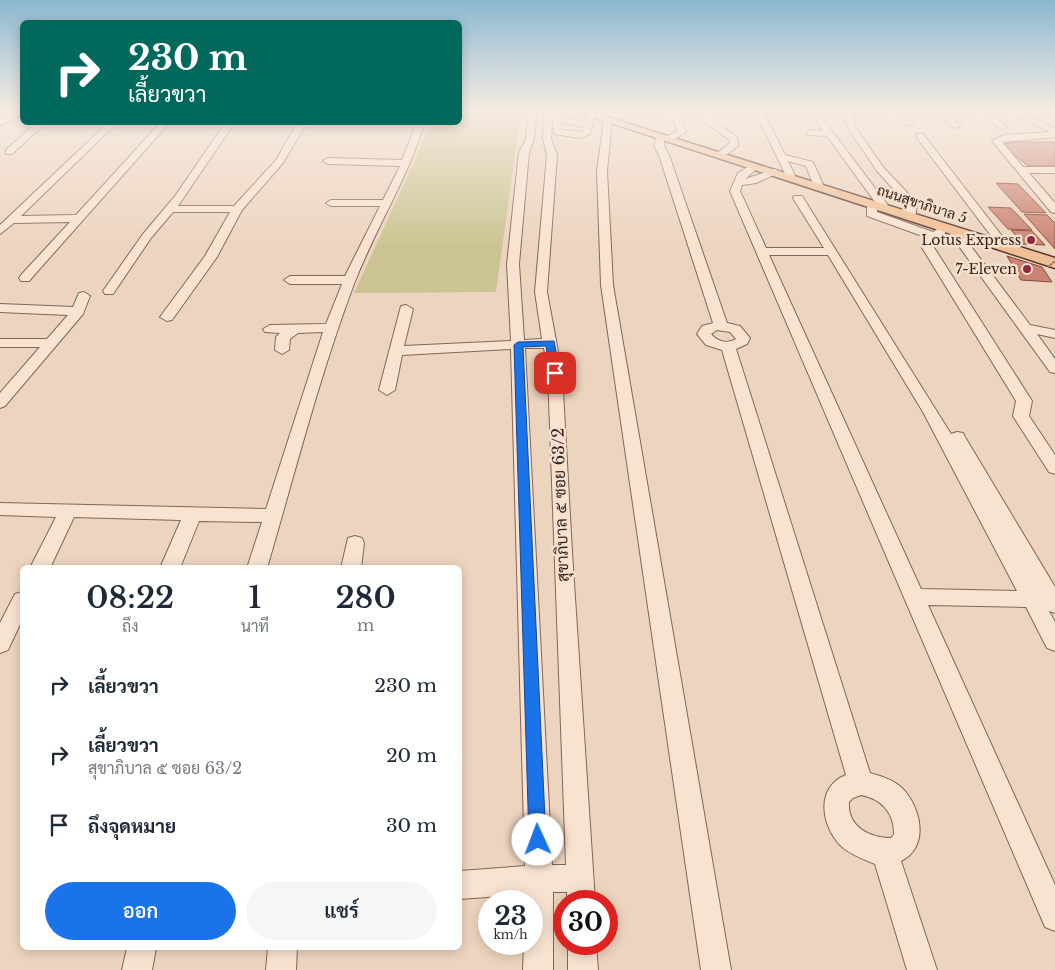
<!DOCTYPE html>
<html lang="th">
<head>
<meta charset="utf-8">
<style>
  body { margin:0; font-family:"Libre Baskerville",Sarabun,serif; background:#f6f6f7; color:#1f2937; height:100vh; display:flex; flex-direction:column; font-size:19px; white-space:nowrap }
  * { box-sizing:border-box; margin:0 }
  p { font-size:16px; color:#747a83 }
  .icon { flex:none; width:28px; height:28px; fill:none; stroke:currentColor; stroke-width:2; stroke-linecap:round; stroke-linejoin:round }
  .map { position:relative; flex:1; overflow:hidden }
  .sheet { position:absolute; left:20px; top:565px; width:442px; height:385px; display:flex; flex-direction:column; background:#fff; border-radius:8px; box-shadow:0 2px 12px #0003 }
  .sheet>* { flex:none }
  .banner { position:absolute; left:20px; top:20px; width:442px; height:105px; border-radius:8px; box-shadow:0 2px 12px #0003; background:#00695c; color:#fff; overflow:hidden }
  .speed { position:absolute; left:478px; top:890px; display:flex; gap:10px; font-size:25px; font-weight:700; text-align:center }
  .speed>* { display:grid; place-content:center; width:65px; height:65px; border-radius:50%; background:#fff; box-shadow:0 2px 12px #0003; line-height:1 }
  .speed small { font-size:12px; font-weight:400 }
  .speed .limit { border:8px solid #d22; background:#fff; color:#111 }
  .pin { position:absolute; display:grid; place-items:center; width:42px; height:42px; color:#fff; margin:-21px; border-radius:10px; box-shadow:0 2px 8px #0006 }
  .me { position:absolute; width:55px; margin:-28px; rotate:358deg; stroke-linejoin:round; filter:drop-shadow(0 0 4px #0008) }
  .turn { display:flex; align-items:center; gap:18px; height:105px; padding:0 25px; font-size:22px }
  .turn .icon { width:65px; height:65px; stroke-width:2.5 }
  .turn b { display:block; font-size:35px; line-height:42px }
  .eta { display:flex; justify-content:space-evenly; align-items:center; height:85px; text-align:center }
  .eta b { font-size:30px; font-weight:600; line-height:35px }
  .cta { display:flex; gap:10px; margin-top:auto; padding:10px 25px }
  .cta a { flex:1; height:58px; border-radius:30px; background:#1a73e8; color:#fff; font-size:20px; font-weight:600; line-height:58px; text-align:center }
  .cta a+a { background:#f6f6f7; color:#1f2937 }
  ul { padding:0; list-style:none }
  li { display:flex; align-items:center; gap:15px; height:70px; padding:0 25px }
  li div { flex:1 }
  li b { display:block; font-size:19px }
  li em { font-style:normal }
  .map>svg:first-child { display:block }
  .green { fill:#cbc492 }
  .building { fill:#cb8474; stroke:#84493d }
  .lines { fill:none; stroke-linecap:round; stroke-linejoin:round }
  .minor-casing { stroke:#856557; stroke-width:2 }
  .major-casing { stroke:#52352c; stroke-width:3 }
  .minor { fill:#f8e3d1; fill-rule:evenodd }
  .major { fill:#f1bf95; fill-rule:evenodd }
  .path-bridge { stroke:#856557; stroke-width:2; stroke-dasharray:2 1; stroke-linecap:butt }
  .route { fill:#1a73e8; stroke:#114b97 }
  .poi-dot { fill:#932841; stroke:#f5e0cd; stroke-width:2 }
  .labels { text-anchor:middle; stroke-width:5; stroke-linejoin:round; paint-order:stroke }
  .far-street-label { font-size:14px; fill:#34221c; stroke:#f5e0cd }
  .far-poi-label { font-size:14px; fill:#34221c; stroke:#f5e0cd; text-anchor:end }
  .street-label { font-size:16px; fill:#34221c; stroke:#f5e0cd }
</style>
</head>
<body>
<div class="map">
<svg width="1055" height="970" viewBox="0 0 1055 970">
  <rect width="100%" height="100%" fill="#edd4be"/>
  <path class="green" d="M460,111h61l-25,181 -142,1 66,-144 9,-26 31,-1z"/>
  <g class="building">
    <path d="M1017,142h38v24h-27l-27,-22z"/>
    <path d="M996,183l22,1 28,29 -24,-1z"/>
    <path d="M988,207l23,1 21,22 -24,-1z"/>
    <path d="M1024,214l23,1 8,8v26z"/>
    <path d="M1011,230l21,1 13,14 -22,-1z"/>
    <path d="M1007,256l35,11 10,15 -31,-2z"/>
  </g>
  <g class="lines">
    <g class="minor-casing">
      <g id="minor">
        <path d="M16,111h6v3l-22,12v-6z"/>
        <path d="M529,111h8l-3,28 -5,13 -10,112 5,76 18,-1 -7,-47 12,-137 -4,-16 1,-28h8v7l2,-7h3l4,2v4l24,5 3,-9 7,2 -5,19 -10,4 -26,-4 -2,-16 -1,21 6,16 -10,137 15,81 10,179 23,349h-28v-9h-14v78h-30l1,-26h7v-43h-6v-7l-65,5v-28l65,-5 -14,-517 -109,6 -7,35 -8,5 -8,-5 22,-84 5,-1 7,4 -9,37 107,-5 -4,-77 12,-112 7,-13zM561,122l23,5 -2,5 -21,-2zM525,348h19l4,25 18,492h-14z"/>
        <path d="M671,111h8l7,21 -15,9 -7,-1v6l5,9 58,168 13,3 10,12 -3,6 -11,5 134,424c11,3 24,7 32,15 19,19 28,59 -1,73l36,109h-30l-32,-106c-12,-5 -24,-9 -34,-18 -20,-20 -26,-59 5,-71l-124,-425 -16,-5 -9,-11 5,-8 11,-3 -54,-168 -5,-9 3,-12h6l1,4 13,-7zM717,330l13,2 6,7c-9,5 -18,3 -25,-5zM861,795c21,4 33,18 33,39l-3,4c-21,0 -44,-11 -42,-36l4,-4z"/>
        <path d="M699,111h8l4,7 26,19 1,9 -15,11h-6v-4l13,-10v-3l-25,-18z"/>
        <path d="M755,111h8l22,44 28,7 11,25 -1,2h-8l-9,-23 -18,-5 8,17 -8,2z"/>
        <path d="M809,111h8l73,97 -5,3 -8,-6v7l56,20 11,-8 6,3 -17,19 99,155 -3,15 26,39v19l-6,-2 -36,-56 3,-15 -95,-155 7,-8 -61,-22v-12l8,-2 -48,-66 -20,-1 -1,-2 4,-3 13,1z"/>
        <path d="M847,111h8l-2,10 3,7 27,39 34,36 -2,16h-8v-15l-30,-33 -29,-43 -3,-7z"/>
        <path d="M893,111h8l13,13 -7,2z"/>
        <path d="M936,111h8l17,15 -7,2z"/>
        <path d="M979,111h9l19,16 -7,2z"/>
        <path d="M1009,111h10l36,17v9l-53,5 21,25h32v6h-26l26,30v10l-4,-1 -59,-71 12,-6 46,-3z"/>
        <path d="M608,117l4,3 -5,51 6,114 118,685h-30l-100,-685 -4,-114 7,-51z"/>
        <path d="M37,122h10l-35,32h-6v-4z"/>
        <path d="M109,122h9l-97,94 55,-1 85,-93h9l-141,159h-8l-2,-3 2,-3 49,-53 -56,1 -14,11v-9z"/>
        <path d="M226,122h9l-57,84h56l42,-46 22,-38h9l-24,41 -41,47 -25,47 -45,63 -5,1 -7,-4 45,-61 25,-44h-57l-22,26 -38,56h-8l-2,-3 40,-57 32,-38z"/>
        <path d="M417,122h8c-18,58 -49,105 -71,162 -35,93 -59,189 -87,284h-20l15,-46 -63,-1 -19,47h-20l21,-48 -107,-3 -24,51h-20l26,-51 -56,-2v-12l266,6 57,-177 -25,1 -8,6 -1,11 -7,4 -7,-4 1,-13 4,-4 -15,-1 -2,-3 7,-4 56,-1 16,-40h-52l-6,-4 6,-4h55l35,-70h-49l-5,-3 5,-3h52l17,-34 -72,-2 -5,-3 5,-3 74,2z"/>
        <path d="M917,134h6l86,111v4h-8l-84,-111z"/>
        <path d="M752,164l8,2 -15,13 30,-10 5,3 -24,11 -14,2 -2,6 26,57h58l-31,-50 1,-2h8l149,238 6,-2 6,1 2,4 90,150v26l-6,-2 6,11v29l-8,-3 -21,-41 -98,-2 127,280v46l-10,-4 -315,-736 8,-18zM769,255h59l95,157 94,179 -96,-2z"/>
        <path d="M954,228l4,1 72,96 25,5v8l-18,-4 18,25v14l-5,-1 -102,-141z"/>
        <path d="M84,292l6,4 -7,18 -78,92 -5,2v-15l40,-46h-40v-8h47l21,-24 -68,-3v-8l73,3 6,-14z"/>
        <path d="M355,536l7,2 2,5 -3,25h-20l7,-30z"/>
        <path d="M22,592v28l-14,30 -8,3v-30l15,-29z"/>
        <path d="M568,944h28l2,26h-30z"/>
        <path d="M127,948h29l-4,22h-30z"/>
        <path d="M268,948h29l-1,22h-30z"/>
      </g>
    </g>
    <g class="major-casing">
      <path id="major" d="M574,111h14l467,147v10z"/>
    </g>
    <use href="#minor" class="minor"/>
    <use href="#major" class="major"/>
    <path class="path-bridge" d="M1048,267l7,-6"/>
  </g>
  <linearGradient id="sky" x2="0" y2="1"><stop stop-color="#8bb8d1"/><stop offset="0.45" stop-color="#f7ece2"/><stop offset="1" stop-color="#f7ece2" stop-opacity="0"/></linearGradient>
  <rect width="1055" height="246" fill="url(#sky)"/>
  <path class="route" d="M554,341l6,32 -5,2 -5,-2 -4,-27 -23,1 23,493 -2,6 -6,2 -6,-2 -3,-6 -15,-495 4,-3z"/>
  <g class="poi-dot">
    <circle cx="1031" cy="240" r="5"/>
    <circle cx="1027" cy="269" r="5"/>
  </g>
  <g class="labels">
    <g class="far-street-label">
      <text transform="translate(922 204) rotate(18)" y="5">ถนนสุขาภิบาล 5</text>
    </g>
    <g class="far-poi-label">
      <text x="1021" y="245">Lotus Express</text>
      <text x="1017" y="274">7-Eleven</text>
    </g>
    <g class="street-label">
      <text transform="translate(560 505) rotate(-92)" y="6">สุขาภิบาล ๕ ซอย 63/2</text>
    </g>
  </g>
</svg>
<div class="speed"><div>23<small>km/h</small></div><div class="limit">30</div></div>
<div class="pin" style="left:555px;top:373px;background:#d93025"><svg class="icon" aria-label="arrive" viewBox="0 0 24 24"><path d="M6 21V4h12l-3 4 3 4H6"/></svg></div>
<svg class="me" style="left:538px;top:840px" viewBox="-20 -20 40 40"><circle r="19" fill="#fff"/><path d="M0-13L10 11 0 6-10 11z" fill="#1a73e8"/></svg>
<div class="banner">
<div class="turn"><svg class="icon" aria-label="right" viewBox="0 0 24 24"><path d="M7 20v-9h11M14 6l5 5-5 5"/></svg><div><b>230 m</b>เลี้ยวขวา</div></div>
</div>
<section class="sheet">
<div class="eta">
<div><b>08:22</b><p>ถึง</p></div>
<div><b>1</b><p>นาที</p></div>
<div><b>280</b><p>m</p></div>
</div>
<ul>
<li><svg class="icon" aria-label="right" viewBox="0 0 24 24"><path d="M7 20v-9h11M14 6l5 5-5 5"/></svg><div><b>เลี้ยวขวา</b></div><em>230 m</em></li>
<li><svg class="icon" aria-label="right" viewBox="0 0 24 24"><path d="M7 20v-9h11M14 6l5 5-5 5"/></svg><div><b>เลี้ยวขวา</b><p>สุขาภิบาล ๕ ซอย 63/2</p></div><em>20 m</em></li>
<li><svg class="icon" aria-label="arrive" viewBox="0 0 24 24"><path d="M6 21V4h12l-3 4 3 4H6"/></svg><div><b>ถึงจุดหมาย</b></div><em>30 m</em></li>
</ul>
<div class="cta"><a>ออก</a><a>แชร์</a></div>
</section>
</div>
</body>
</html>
